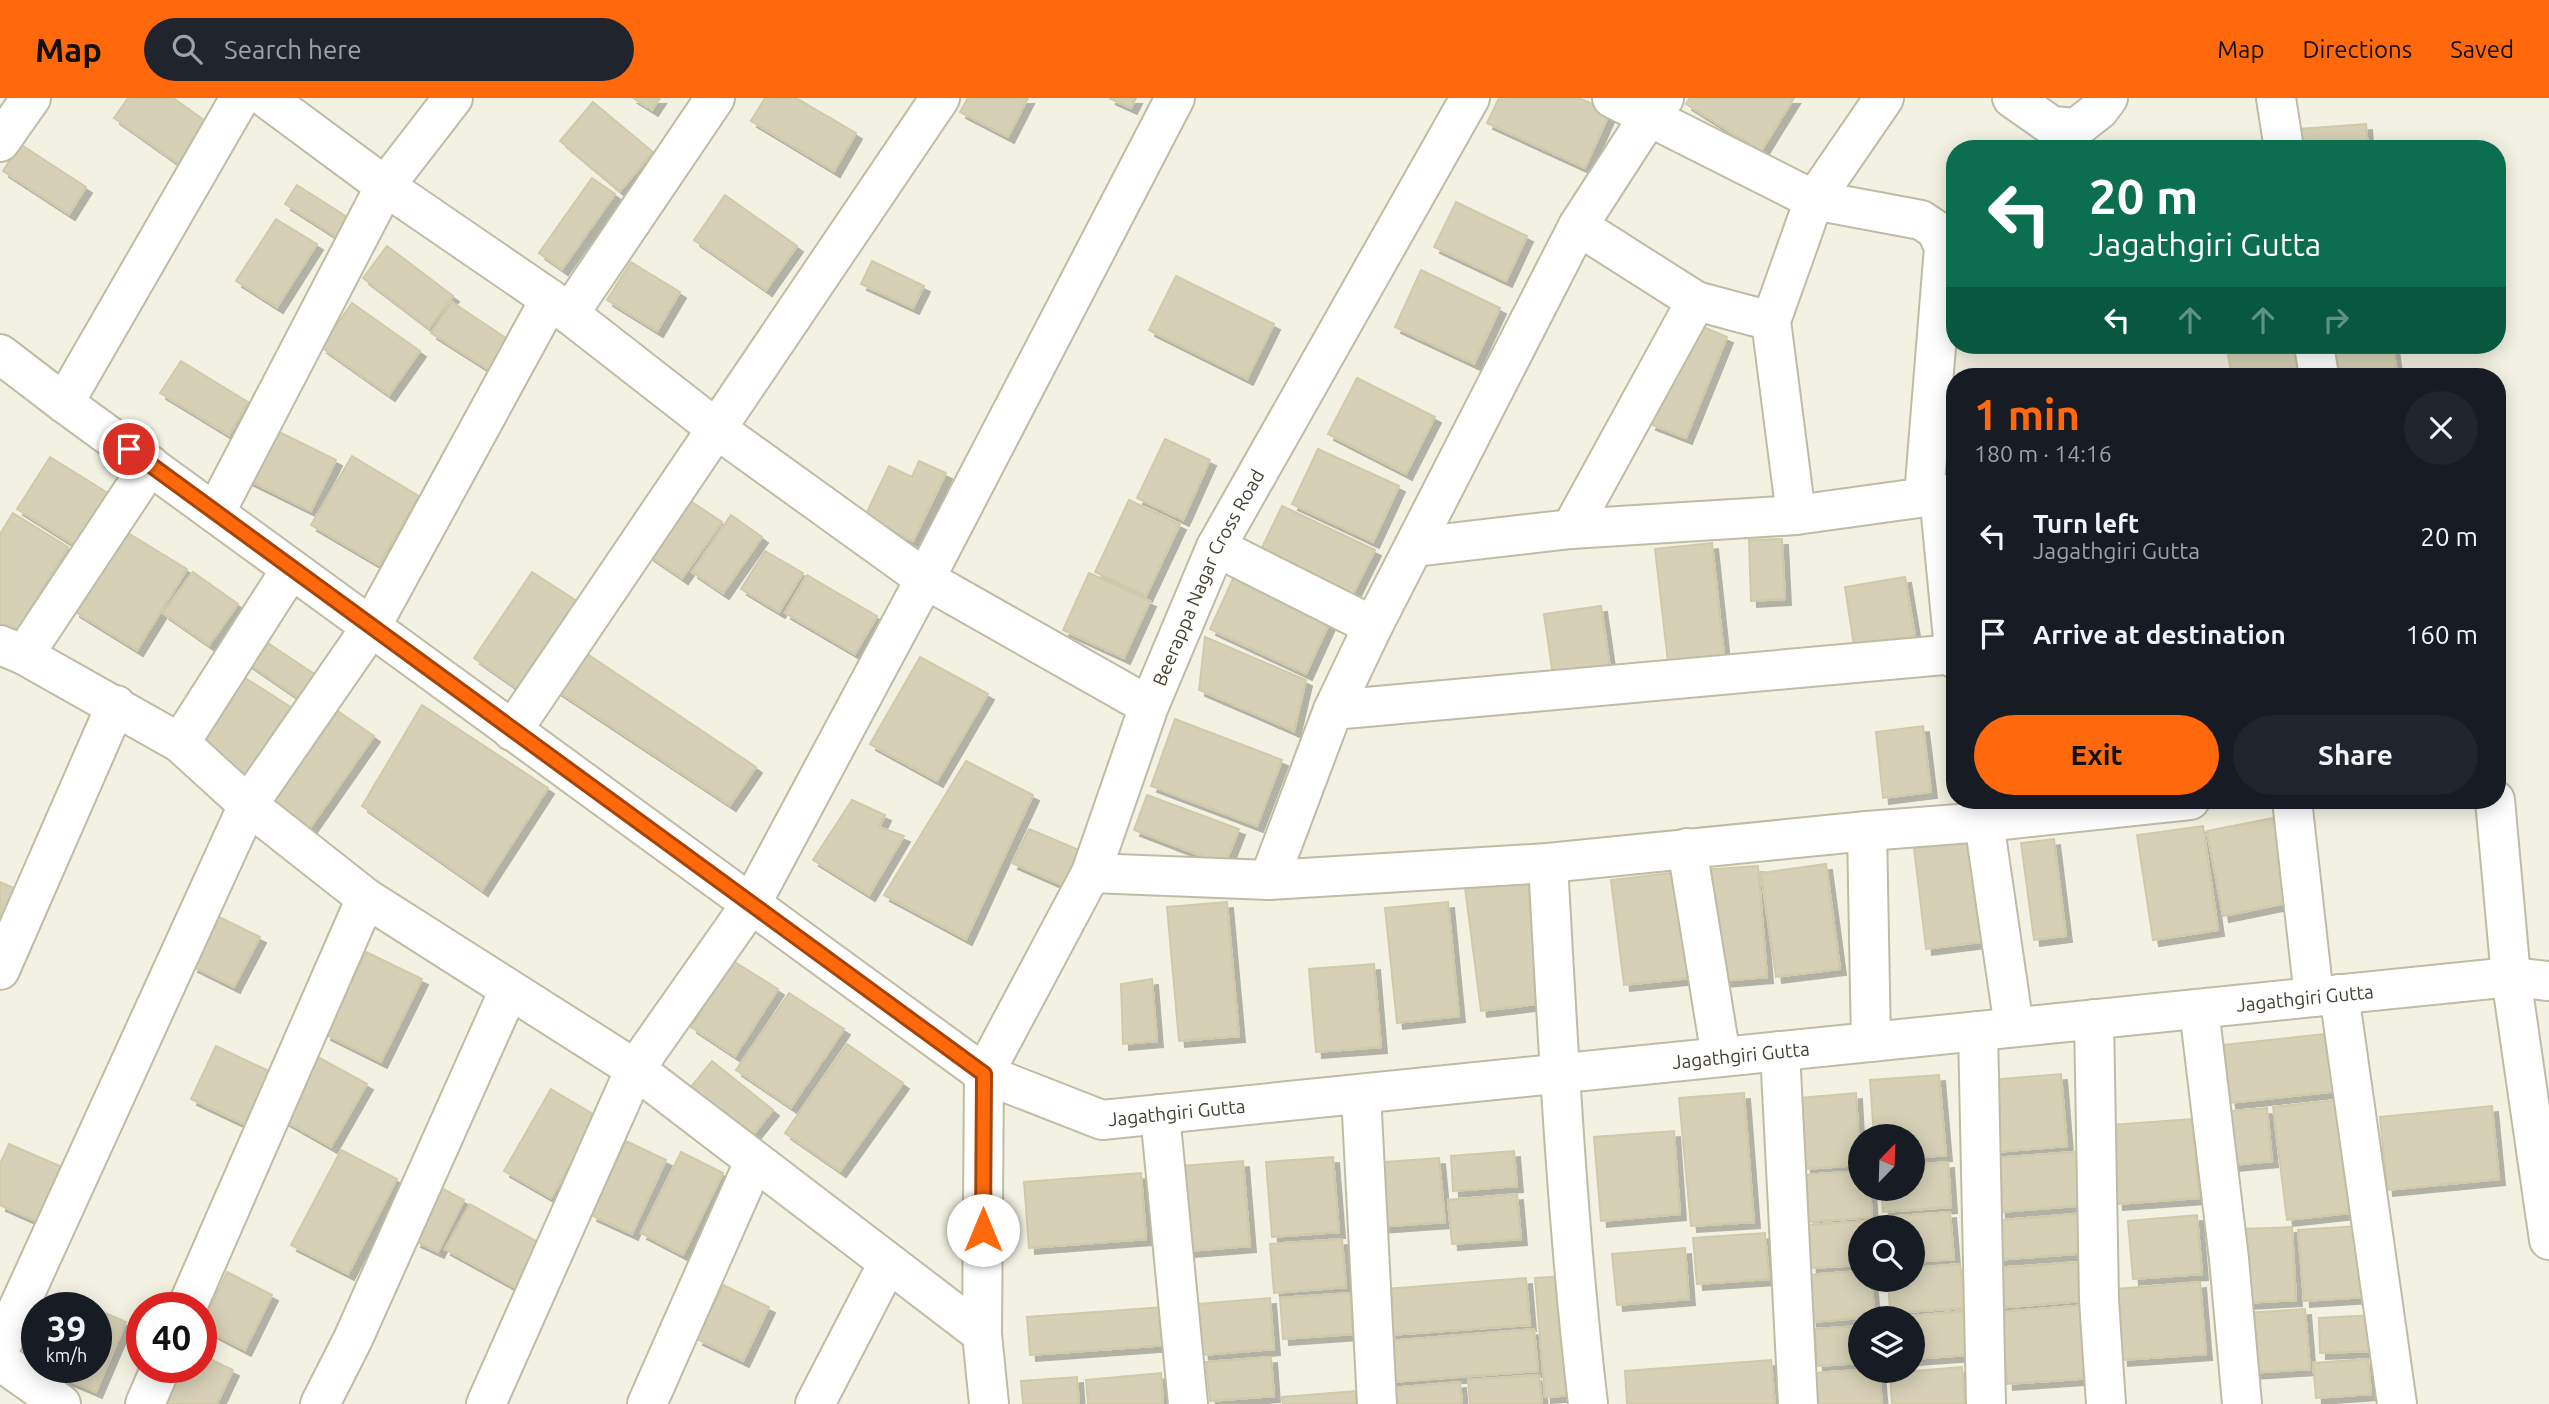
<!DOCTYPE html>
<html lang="en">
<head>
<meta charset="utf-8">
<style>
  body { margin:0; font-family:Ubuntu,sans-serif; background:#20242c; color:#f1f3f6; height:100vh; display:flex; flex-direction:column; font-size:26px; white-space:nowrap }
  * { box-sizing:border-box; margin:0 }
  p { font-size:23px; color:#9ea1a6 }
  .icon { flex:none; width:38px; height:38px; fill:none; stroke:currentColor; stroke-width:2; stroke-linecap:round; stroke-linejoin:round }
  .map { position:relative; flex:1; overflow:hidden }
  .panel { position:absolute; left:1946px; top:270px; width:560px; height:441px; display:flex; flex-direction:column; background:#171b24; border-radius:28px; box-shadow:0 4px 18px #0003 }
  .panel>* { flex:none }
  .hud { position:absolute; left:1946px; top:42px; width:560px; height:214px; border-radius:28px; box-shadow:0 4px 18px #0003; background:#0b6e4f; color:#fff; overflow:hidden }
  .needle { width:46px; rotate:23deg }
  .fabs { position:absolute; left:1848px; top:1026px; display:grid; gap:14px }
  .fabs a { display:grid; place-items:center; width:77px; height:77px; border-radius:50%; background:#171b24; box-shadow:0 4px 18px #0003; font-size:35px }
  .speed { position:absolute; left:21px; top:1194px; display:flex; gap:14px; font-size:35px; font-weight:700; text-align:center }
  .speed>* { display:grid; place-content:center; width:91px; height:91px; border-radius:50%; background:#171b24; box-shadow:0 4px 18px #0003; line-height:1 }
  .speed small { font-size:18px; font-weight:400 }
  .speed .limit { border:10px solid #d22; background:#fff; color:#111 }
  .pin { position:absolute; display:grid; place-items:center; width:60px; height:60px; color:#fff; margin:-30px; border:4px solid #fff; border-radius:50%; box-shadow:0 2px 7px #0007 }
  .me { position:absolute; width:77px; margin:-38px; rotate:0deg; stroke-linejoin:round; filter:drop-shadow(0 0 5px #0008) }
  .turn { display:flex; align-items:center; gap:24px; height:147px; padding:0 28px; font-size:32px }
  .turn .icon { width:91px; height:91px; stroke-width:2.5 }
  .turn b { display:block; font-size:49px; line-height:60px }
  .lanes { display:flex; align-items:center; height:66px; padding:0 28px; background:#0003; justify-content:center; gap:35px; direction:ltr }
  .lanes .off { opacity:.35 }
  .round { display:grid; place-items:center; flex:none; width:74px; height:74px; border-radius:37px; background:#20242c }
  .overview { display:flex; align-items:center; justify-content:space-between; height:119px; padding:0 28px }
  h1 { font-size:42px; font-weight:700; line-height:52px; color:#ff690c }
  .primary-button { display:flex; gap:14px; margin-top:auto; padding:14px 28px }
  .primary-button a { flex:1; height:80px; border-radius:42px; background:#ff690c; color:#111; font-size:28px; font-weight:700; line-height:80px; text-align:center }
  .primary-button a+a { background:#20242c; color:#f1f3f6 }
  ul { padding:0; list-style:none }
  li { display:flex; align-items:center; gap:21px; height:98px; padding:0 28px }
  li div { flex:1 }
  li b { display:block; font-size:26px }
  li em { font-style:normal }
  header { display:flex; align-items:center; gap:42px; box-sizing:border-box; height:98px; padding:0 35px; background:#ff690c; color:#111 }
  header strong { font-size:33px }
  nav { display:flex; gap:38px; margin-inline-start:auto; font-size:24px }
  .search { width:490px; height:63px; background:#20242c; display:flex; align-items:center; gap:18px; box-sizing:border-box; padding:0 24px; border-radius:38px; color:#9ea1a6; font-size:26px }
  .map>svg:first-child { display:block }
  .building { fill:#d5d0b6; stroke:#d1caa9; stroke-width:2; filter:url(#shadow) }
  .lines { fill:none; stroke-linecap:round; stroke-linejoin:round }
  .minor-casing { stroke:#bfbca4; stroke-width:42 }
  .tertiary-casing { stroke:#bfbca4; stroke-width:42 }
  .minor { stroke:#fff; stroke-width:38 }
  .tertiary { stroke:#fff; stroke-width:38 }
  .route-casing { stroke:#a64408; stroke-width:18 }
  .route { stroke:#ff690c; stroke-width:12 }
  .labels { text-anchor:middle; stroke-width:5; stroke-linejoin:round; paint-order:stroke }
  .street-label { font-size:19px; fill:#454232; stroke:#fff }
</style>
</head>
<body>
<header>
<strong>Map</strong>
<div class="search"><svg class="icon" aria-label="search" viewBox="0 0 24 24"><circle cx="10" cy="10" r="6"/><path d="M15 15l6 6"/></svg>Search here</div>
<nav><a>Map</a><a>Directions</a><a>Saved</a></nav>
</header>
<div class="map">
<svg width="2549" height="1306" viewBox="0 0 2549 1306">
  <defs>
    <filter id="shadow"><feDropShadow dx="6" dy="6" stdDeviation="0" flood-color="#0004"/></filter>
  </defs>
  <rect width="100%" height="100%" fill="#f3f2e2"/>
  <g class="building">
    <path d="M128,0h45l35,25 -29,41 -65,-46z"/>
    <path d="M633,0h27l-8,12z"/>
    <path d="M765,0h31l60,35 -22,38 -83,-50z"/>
    <path d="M968,0h60l-20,39 -48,-25z"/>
    <path d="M1109,0h27l-5,10z"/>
    <path d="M1499,0h80l31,14 -25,56 -98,-45z"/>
    <path d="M1690,0h104l-33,53 -75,-47z"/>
    <path d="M593,4l60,50 -33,39 -60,-50z"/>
    <path d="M2366,26l2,25h-67l-2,-20z"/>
    <path d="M20,46l66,43 -17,27 -66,-43z"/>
    <path d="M592,80l23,16 -53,75 -23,-16z"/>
    <path d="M297,87l58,37 -12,19 -58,-37z"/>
    <path d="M725,97l72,51 -31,44 -72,-50z"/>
    <path d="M1456,104l71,34 -21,45 -72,-34z"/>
    <path d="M276,121l41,25 -40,63 -41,-26z"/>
    <path d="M387,148l66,50 -24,32 -66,-50z"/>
    <path d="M872,163l52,25 -11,22 -52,-24z"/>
    <path d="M631,164l49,30 -23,39 -50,-31z"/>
    <path d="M1421,172l79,38 -26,56 -79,-37z"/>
    <path d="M1176,178l98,48 -27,55 -98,-49z"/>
    <path d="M452,204l60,40 -20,30 -61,-39z"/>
    <path d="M352,205l68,48 -31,44 -68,-48z"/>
    <path d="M1692,224l35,15 -41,101 -36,-14z"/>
    <path d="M2226,247h68l5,27 -25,4h-42z"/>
    <path d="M2335,247h58l4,28 -59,3z"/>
    <path d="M181,263l67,41 -19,33 -69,-42z"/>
    <path d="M1357,280l78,39 -29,57 -78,-40z"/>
    <path d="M271,330l65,32 -25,51 -65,-32z"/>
    <path d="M1165,341l45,21 -27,60 -46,-22z"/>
    <path d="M1318,351l81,37 -26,56 -81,-38z"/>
    <path d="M352,358l67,40 -40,69 -68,-40z"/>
    <path d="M50,359l58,36 -32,53 -59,-37z"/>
    <path d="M919,363l27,12 -33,68 -49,-23 25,-52 23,11z"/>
    <path d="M680,396l42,28 -40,56 -41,-28z"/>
    <path d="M1129,402l51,24 -34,72 -51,-24z"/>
    <path d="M1282,408l93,44 -27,54 -92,-44z"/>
    <path d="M13,415l55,34 -57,94 -11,-7v-100z"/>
    <path d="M731,417l31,22 -39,56 -31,-21z"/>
    <path d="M123,432l64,39 -50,81 -63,-39z"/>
    <path d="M1782,441l3,60 -34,2 -2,-61z"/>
    <path d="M1712,445l13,121 -56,7 -14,-122z"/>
    <path d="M765,453l38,22 -24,39 -38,-23z"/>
    <path d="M1237,472l96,45 -27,59 -96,-45z"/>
    <path d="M193,474l45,32 -29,41 -46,-32z"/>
    <path d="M532,474l45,29 -59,88 -44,-31z"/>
    <path d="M1089,475l61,28 -26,57 -61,-28z"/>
    <path d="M807,477l70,41 -22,38 -70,-41z"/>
    <path d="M1905,479l10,59 -61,10 -9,-59z"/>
    <path d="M1601,508l9,62 -57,8 -9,-62z"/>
    <path d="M259,539l60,40 -16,24 -60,-41z"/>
    <path d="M1205,539l101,43 -12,51 -95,-41z"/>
    <path d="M574,547l182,122 -26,38 -183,-121z"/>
    <path d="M920,559l68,37 -51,87 -67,-37z"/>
    <path d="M236,574l67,43 -44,67 -67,-43z"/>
    <path d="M422,607l126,83 -66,102 -120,-84z"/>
    <path d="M335,611l39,27 -71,102 -39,-27z"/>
    <path d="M1175,621l107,41 -25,66 -106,-40z"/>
    <path d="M1923,628l8,66 -48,6 -7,-66z"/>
    <path d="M966,663l67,34 -67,144 -82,-44z"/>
    <path d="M1147,697l92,34 -14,36 -91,-35z"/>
    <path d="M852,702l33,15 -6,12 25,9 -35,59 -56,-35z"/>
    <path d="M2273,720l18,84 -68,14 -16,-85z"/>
    <path d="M2203,728l15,104 -65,10 -16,-105z"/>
    <path d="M1029,731l50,21 -15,36 -52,-23z"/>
    <path d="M1985,741l12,101 -71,9 -12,-101z"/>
    <path d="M2054,741l12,97 -32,4 -13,-97z"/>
    <path d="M1826,766l14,105 -64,8 -15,-104z"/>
    <path d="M1758,768l9,111 -58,5 -9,-112z"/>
    <path d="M1678,774l12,106 -66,7 -13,-105z"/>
    <path d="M1528,782l17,123 -64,8 -16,-123z"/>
    <path d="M0,784l21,9 -21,49z"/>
    <path d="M1227,804l12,134 -60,5 -12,-134z"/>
    <path d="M1448,804l11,114 -62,7 -12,-115z"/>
    <path d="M217,818l43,21 -26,50 -42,-21z"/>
    <path d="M366,854l56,27 -41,83 -56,-28z"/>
    <path d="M733,863l45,28 -43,67 -44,-29z"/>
    <path d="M1374,866l7,83 -65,5 -7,-83z"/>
    <path d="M1152,881l5,62 -34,3 -2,-60z"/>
    <path d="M789,895l55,36 -53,78 -55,-37z"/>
    <path d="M2332,935l6,58 -108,12 -6,-58z"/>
    <path d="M847,946l56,39 -63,88 -55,-38z"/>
    <path d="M216,948l59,28 -25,53 -59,-28z"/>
    <path d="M316,958l51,28 -36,63 -51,-29z"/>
    <path d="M712,963l61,49 -26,32 -61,-49z"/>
    <path d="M2061,976l6,72 -71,6 -6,-72z"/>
    <path d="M1939,977l7,80 -33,3v-22h-39l-4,-56z"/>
    <path d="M551,991l47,28 -47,81 -47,-27z"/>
    <path d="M1744,995l10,129 -63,4 -12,-128z"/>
    <path d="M1856,995l4,72 -55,4 -5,-71z"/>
    <path d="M2335,1002l14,113 -62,7 -14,-113z"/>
    <path d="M2492,1008l7,73 -112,11 -7,-73z"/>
    <path d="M2267,1010l5,53 -49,5 -5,-54z"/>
    <path d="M2192,1021l7,79 -82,6 -6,-79z"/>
    <path d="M1674,1033l6,83 -79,7 -7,-84z"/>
    <path d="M626,1043l40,19 -34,74 -41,-19z"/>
    <path d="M9,1046l60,26 -24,55 -45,-20v-41z"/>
    <path d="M341,1052l56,29 -49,95 -57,-29z"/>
    <path d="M1514,1053l3,35 -64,5 -2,-35z"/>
    <path d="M2084,1053l5,54 -89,7 -5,-54z"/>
    <path d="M681,1054l42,21 -40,82 -42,-22z"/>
    <path d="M1333,1059l6,75 -67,5 -6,-75z"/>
    <path d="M1439,1060l6,64 -68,5 -6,-64z"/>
    <path d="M1243,1063l7,85 -61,5 -7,-85z"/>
    <path d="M1948,1064l3,45 -68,5 -2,-24h32v-23z"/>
    <path d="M1860,1073v17h10l2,29 -64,5 -4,-47z"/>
    <path d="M1141,1075l5,66 -117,9 -5,-66z"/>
    <path d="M441,1090l23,12 -26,52 -23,-11z"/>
    <path d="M1517,1096l4,45 -69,5 -4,-44z"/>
    <path d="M470,1106l78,44 -25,44 -78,-43z"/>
    <path d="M1950,1114l4,47 -41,3v-35h-26l-1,-10z"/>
    <path d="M2084,1115l4,40 -92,7 -4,-39z"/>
    <path d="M2197,1117l5,59 -69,5 -5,-58z"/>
    <path d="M1872,1123v6h-12v38l-49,3 -4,-43z"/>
    <path d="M2359,1128l6,71 -61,4 -6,-71z"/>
    <path d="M2292,1129l4,73 -51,3 -4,-74z"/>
    <path d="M1765,1135l4,46 -72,5 -4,-46z"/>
    <path d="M1342,1141l4,48 -72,6 -4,-49z"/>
    <path d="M1685,1150l4,51 -72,6 -5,-51z"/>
    <path d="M2079,1164l3,39 -86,7 -3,-40z"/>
    <path d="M1960,1166l5,44 -75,5 -2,-34h25v-11z"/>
    <path d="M1860,1173v8h11l4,38 -64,5 -4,-47z"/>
    <path d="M227,1174l45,23 -27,55 -44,-23z"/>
    <path d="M1566,1178l8,119 -29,2 -10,-119z"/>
    <path d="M1526,1180l4,47 -140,10 -4,-46z"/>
    <path d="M2200,1184l6,72 -84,6 -6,-71z"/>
    <path d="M723,1187l46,22 -26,54 -46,-22z"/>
    <path d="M1350,1195l3,41 -70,5 -3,-41z"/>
    <path d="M1270,1200l4,51 -71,6 -5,-51z"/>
    <path d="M2086,1207l6,73 -85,6 -6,-72z"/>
    <path d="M1164,1209l3,38 -137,10 -3,-38z"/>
    <path d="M96,1211l30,13 -30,70 -42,-18 3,-7h39z"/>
    <path d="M2305,1211l5,60 -61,4 -4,-60z"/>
    <path d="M1964,1213l3,44 -54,4v-41h-23z"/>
    <path d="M2374,1217l1,36 -55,2 -1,-35z"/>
    <path d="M1860,1228v37l-43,3 -2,-37z"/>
    <path d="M1534,1231l4,42 -146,11 -3,-41z"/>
    <path d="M201,1257l32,15 -16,34h-63l17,-37h30z"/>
    <path d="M1271,1259l3,39 -64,5 -4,-39z"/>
    <path d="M2368,1261l3,35 -55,4 -3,-35z"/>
    <path d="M1771,1262l4,44h-148l-2,-33z"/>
    <path d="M1962,1269l3,37h-73l-2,-31z"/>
    <path d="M1860,1272h19l3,34h-65l-2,-31z"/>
    <path d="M1161,1275l2,31h-75l-2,-24z"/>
    <path d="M1539,1277l3,29h-72l-2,-24z"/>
    <path d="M1077,1279l2,27h-56l-2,-23z"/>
    <path d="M1460,1284l2,22h-70l-1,-16z"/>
    <path d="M1369,1292l2,14h-88l-1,-7z"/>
  </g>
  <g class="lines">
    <g class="minor-casing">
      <g id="minor">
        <path d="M266,0l119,88 165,113 168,131 207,149 224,127"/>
        <path d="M1612,0l202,102 107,20 15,10 8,17 -20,249"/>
        <path d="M1884,0l-70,102 -43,121 25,194 159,-22"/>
        <path d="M2012,0l40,28 24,2 23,-18 9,-12"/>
        <path d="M2276,0l8,51"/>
        <path d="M0,44l31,-44"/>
        <path d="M1696,203l75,20"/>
        <path d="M569,216l146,-216"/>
        <path d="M2314,247l5,31"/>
        <path d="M64,305l176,-305"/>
        <path d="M1939,397l16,164"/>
        <path d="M215,415l170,-327 68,-88"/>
        <path d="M1571,431l125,-228 -118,-75"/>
        <path d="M1216,449l157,79"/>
        <path d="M1415,449l156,-18 225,-14"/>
        <path d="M0,547l24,10 156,88 68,62 118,93 269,171 347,265"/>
        <path d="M24,557l126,-190"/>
        <path d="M1333,612l40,-84 205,-400 71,-110 15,-18"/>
        <path d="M512,633l428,-633"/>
        <path d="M180,645l111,-174"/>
        <path d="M2292,702l22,197"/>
        <path d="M2495,702l16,177 38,263"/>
        <path d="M1984,724l30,205"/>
        <path d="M1867,733l4,211"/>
        <path d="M1687,750l34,209"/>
        <path d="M1548,765c10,180 19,361 40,541"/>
        <path d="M1091,775l178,7 279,-17 319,-32 117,-9 206,-22"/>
        <path d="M1269,782l64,-170 622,-56"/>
        <path d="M0,872l116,-265"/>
        <path d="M2339,896l58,410"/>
        <path d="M2199,911l30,250 13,145"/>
        <path d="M2094,921l5,281 7,104"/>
        <path d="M1978,933l8,373"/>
        <path d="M1780,953l18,353"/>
        <path id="s1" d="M984,976l107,-201 58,-167 67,-159 254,-449"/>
        <path d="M1361,996l16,310"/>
        <path d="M1160,1016l28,290"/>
        <path d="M187,1209l179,-409"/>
        <path d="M0,1250l248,-543 123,-178 179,-328"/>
        <path d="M0,1263l61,43"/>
        <path d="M145,1306l16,-37"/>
        <path d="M320,1306l33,-65 156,-349"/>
        <path d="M486,1306l149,-335 116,-165 174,-325 250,-481"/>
        <path d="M647,1306l107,-242"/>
        <path d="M815,1306l73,-141"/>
      </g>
    </g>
    <g class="tertiary-casing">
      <g id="tertiary">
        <path id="s2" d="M0,256l64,49 920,671 118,46 1409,-143 38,4"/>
        <path d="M984,976l-2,260 7,70"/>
      </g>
    </g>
    <use href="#minor" class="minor"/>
    <use href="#tertiary" class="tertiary"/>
  </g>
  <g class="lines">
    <g class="route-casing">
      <path id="route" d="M129,351l855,625 -1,156"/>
    </g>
    <use href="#route" class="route"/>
  </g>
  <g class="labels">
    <g class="street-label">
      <text dy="7" stroke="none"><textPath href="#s1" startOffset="546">Beerappa Nagar Cross Road</textPath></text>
      <text dy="7" stroke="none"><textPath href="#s2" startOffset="2555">Jagathgiri Gutta</textPath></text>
      <text dy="7" stroke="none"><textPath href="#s2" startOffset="1988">Jagathgiri Gutta</textPath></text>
      <text dy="7" stroke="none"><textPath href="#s2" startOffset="1421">Jagathgiri Gutta</textPath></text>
    </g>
  </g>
</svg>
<div class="fabs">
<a><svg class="needle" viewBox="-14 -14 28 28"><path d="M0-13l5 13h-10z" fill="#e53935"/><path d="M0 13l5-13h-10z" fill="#9ea1a6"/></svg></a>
<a><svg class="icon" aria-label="search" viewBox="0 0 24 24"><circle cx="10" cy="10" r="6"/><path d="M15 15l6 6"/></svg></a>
<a><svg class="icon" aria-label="layers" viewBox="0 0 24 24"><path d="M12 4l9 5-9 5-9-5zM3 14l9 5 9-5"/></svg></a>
</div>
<div class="speed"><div>39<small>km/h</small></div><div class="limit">40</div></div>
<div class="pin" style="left:129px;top:351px;background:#d93025"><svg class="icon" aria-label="arrive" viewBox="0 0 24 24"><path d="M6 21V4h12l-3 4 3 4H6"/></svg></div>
<svg class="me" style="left:983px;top:1132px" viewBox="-20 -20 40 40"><circle r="19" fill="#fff"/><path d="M0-13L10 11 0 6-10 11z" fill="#ff690c"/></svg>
<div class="hud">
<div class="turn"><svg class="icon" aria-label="left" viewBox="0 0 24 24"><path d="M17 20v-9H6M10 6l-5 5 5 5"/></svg><div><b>20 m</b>Jagathgiri Gutta</div></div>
<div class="lanes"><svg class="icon" aria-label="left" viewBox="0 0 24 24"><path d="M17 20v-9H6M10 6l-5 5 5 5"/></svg><svg class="icon off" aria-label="ahead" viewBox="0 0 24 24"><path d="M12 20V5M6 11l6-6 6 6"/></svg><svg class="icon off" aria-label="ahead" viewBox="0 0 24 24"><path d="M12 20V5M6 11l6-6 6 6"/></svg><svg class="icon off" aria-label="right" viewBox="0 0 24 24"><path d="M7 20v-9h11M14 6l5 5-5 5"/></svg></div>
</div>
<section class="panel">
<div class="overview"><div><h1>1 min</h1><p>180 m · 14:16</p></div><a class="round"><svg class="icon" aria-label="close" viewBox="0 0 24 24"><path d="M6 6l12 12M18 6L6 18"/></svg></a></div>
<ul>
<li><svg class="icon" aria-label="left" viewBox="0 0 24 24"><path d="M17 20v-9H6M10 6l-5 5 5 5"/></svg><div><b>Turn left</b><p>Jagathgiri Gutta</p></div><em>20 m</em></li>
<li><svg class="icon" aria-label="arrive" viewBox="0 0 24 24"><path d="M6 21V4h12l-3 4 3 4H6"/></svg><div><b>Arrive at destination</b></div><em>160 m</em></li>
</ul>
<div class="primary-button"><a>Exit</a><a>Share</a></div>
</section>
</div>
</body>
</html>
